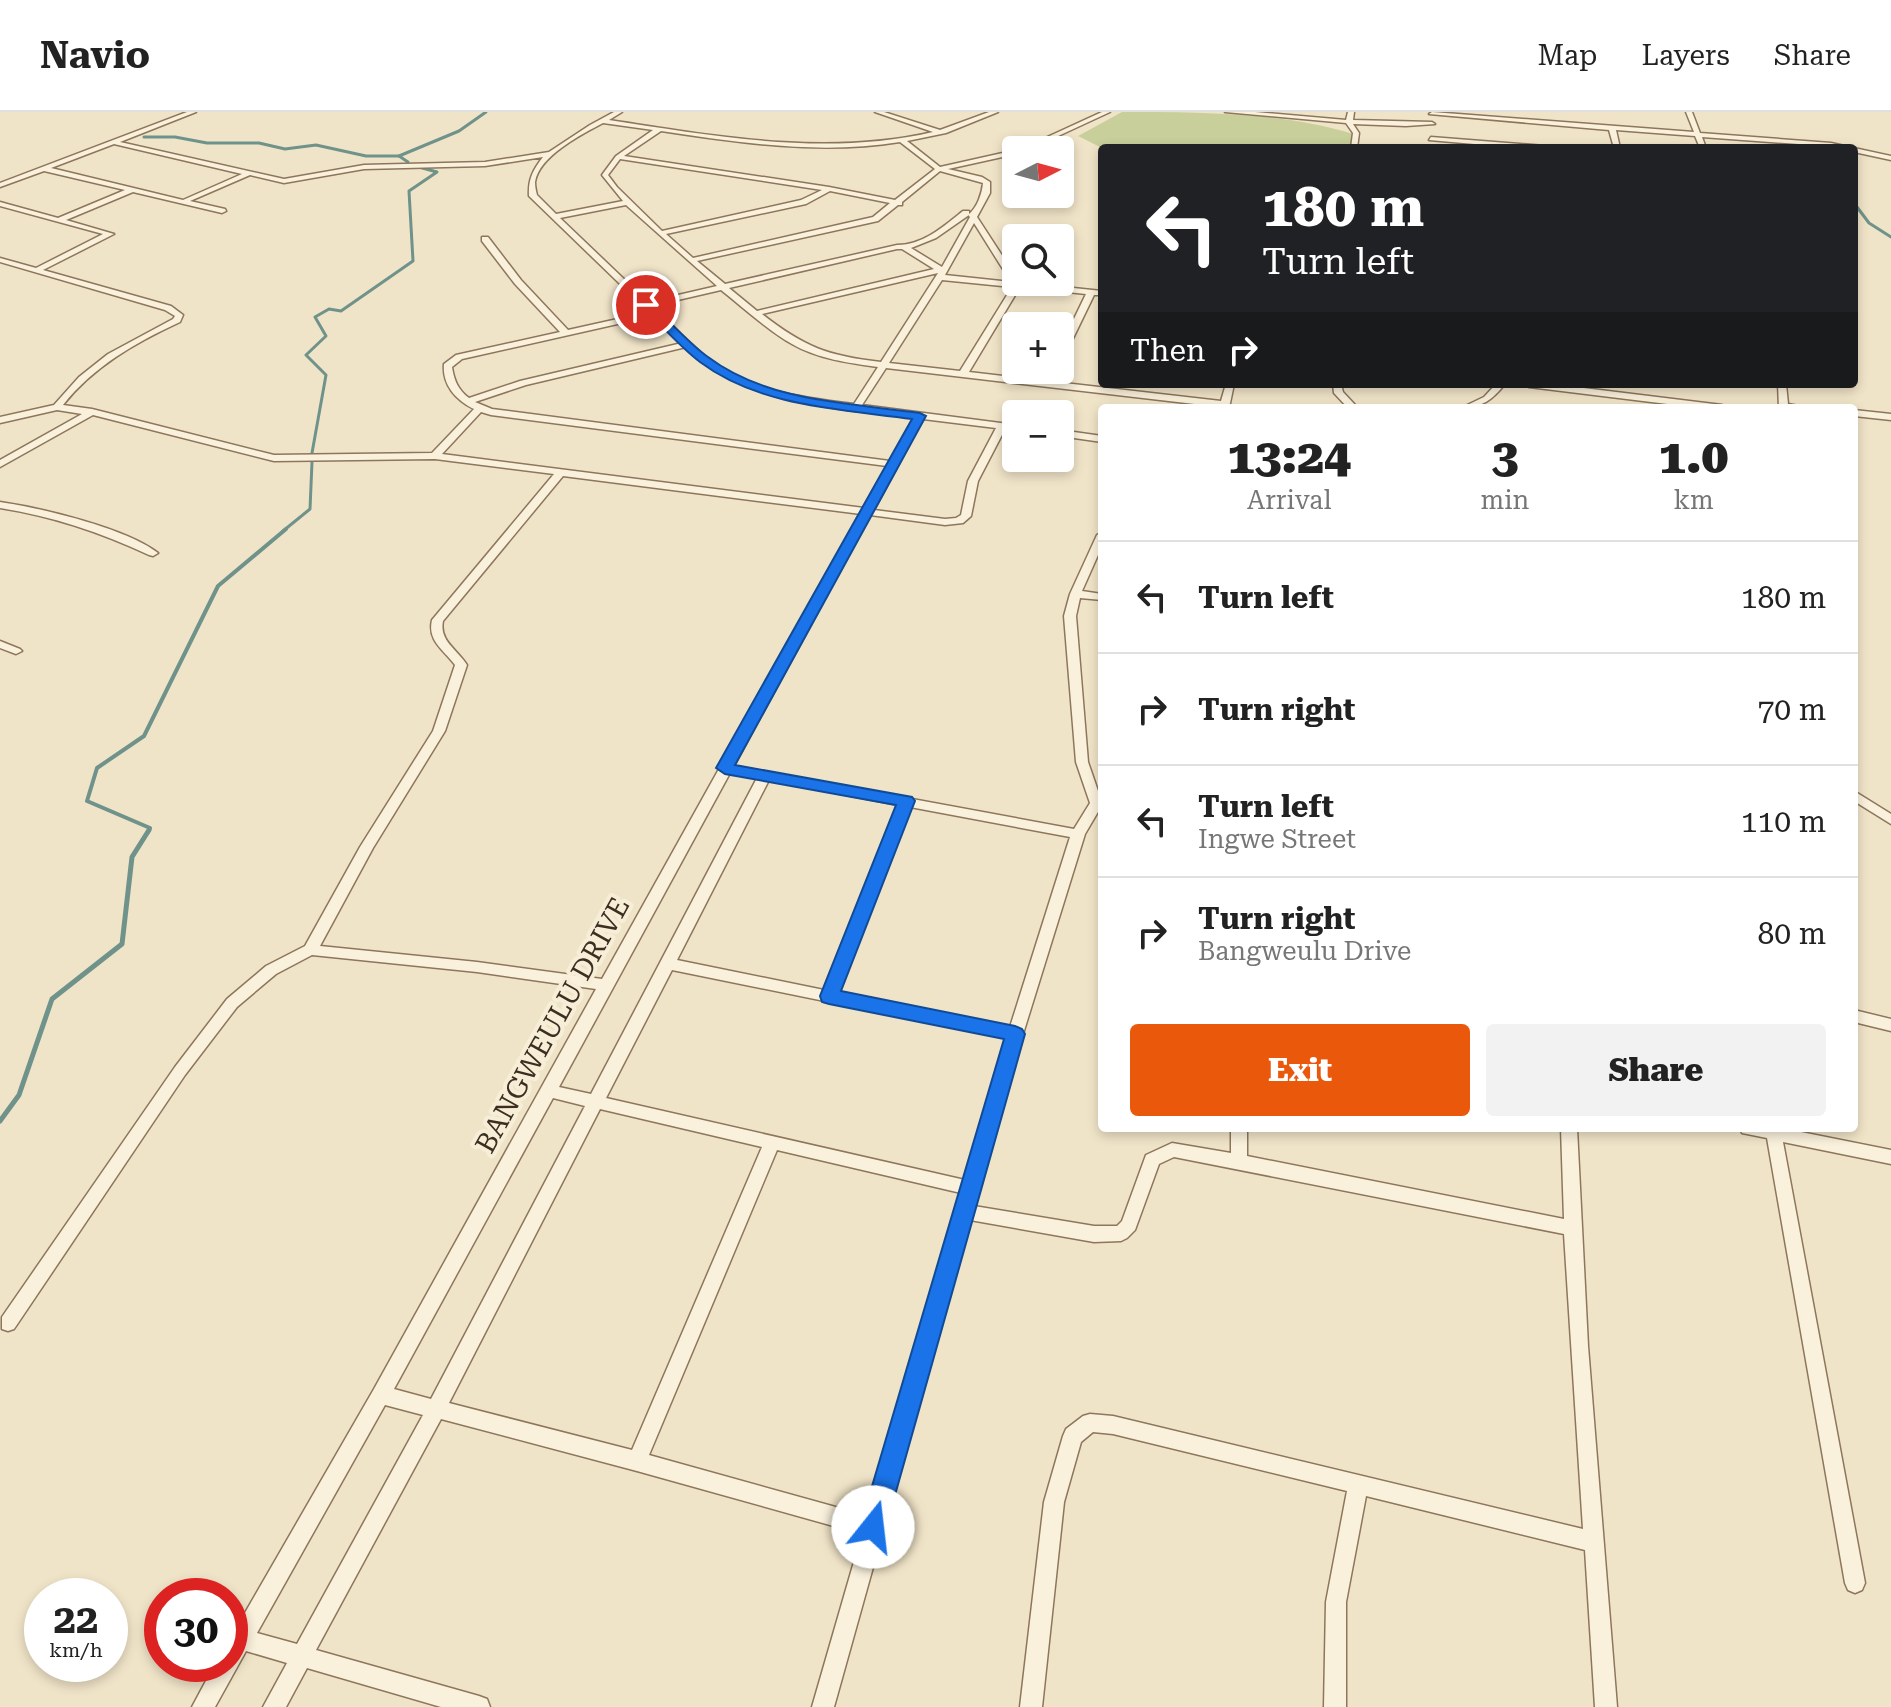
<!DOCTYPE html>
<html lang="en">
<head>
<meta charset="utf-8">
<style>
  body { margin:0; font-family:"Roboto Serif",serif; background:#f2f2f2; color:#222; height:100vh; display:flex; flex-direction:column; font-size:30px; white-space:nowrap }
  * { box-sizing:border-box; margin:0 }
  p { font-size:26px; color:#767676 }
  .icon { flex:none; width:44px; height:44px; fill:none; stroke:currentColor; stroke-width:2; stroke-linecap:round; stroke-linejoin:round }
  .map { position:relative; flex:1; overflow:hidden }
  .side { position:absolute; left:1098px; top:292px; width:760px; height:728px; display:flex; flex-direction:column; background:#fff; border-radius:8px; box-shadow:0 4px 12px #0003 }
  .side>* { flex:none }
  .guide { position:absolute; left:1098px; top:32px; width:760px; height:244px; border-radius:8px; box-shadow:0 4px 12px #0003; background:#202124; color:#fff; overflow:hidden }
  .needle { width:52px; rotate:84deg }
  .controls { position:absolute; left:1002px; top:24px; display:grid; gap:16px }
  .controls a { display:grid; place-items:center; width:72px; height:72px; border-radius:8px; background:#fff; box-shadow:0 4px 12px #0003; font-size:40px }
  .speed { position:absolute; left:24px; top:1466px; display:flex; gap:16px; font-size:40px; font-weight:700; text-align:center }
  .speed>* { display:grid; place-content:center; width:104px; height:104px; border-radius:50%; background:#fff; box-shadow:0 4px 12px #0003; line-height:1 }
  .speed small { font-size:20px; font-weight:400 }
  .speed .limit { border:12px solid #d22; background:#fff; color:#111 }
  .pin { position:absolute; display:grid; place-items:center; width:68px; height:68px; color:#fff; margin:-34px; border:4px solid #fff; border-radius:50%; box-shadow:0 2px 8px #0007 }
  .me { position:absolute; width:88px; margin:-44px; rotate:16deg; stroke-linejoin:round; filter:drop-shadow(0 0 6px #0008) }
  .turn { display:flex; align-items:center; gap:28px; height:168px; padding:0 32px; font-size:36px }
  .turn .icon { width:104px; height:104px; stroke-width:2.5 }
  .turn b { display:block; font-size:56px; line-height:68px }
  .then { display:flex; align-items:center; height:76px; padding:0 32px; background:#0003; gap:16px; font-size:30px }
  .eta { display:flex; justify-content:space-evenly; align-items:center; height:136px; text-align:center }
  .eta b { font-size:48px; font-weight:800; line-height:56px }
  .button { display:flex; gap:16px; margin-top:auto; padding:16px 32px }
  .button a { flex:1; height:92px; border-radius:8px; background:#ea580c; color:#fff; font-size:32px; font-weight:800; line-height:92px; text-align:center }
  .button a+a { background:#f2f2f2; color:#222 }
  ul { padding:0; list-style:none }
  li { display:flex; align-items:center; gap:24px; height:112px; padding:0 32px; border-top:2px solid #e0e0e0 }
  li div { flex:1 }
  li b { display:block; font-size:30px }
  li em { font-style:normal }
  header { display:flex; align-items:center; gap:48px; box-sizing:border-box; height:112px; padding:0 40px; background:#fff; border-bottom:2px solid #e0e0e0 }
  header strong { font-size:38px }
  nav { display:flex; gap:44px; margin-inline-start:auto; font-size:28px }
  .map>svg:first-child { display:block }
  .green { fill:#c9cf9b }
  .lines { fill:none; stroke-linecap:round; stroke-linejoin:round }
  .stream-far2 { stroke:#6f938a; stroke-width:3 }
  .stream-far1 { stroke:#6f938a; stroke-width:4 }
  .stream { stroke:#6f938a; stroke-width:5 }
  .street-casing { stroke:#8d765c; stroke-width:3 }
  .street { fill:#faf1dc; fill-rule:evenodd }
  .route { fill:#1a73e8; stroke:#114b97; stroke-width:2 }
  .labels { text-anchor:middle; stroke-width:8; stroke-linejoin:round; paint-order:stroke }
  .street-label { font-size:28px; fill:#3d2e20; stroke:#f7eed8 }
</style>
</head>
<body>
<header>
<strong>Navio</strong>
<nav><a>Map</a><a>Layers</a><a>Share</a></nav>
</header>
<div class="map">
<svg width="1891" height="1595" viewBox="0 0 1891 1595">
  <rect width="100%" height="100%" fill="#f0e4c8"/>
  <path class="green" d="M1122,0c74,0 161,0 231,22l-3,14h-248l-24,-12z"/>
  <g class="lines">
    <g class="stream-far2">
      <path d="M144,25h31l32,6h52l26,6 31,-4 50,11h33"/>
      <path d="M408,50l-9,-6 60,-25 27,-19"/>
      <path d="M1857,95l12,16 22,14"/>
      <path d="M312,341l14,-78 -20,-20 20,-19 -11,-19 14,-8 12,2 72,-50 -4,-70 28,-19 -22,-6"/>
      <path d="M283,419l27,-22 2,-47"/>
    </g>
    <path class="stream-far1" d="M148,720l2,-4 -63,-27 10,-33 47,-32 74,-150 68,-57"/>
    <path class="stream" d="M0,1009l19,-26 33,-96 70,-55 10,-87 17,-27"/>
    <g class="street-casing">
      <g id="street">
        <path d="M187,0h9l-76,30 164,37 80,-14 121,-3 64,-10 41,-27 24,-13h8l-13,8c106,16 217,37 324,12l-58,-20h9l56,18 49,-18h9l-52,21 -39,8 33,26 76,-17v4l-68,15 34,8 8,5v11l-13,24 39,60v5l86,9v4h-8l-30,62 -4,3v-12l26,-54 -66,-7 -51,85 252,29 5,-17h8l-5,24 -343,-40 -24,37 154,20v6l-11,-2 -27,52 -7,35 -8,7 -18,2 -75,-10 -136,251 340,63 16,-26 -14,-41 -12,-146 6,-22 27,-59 5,-3v14l-20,45 20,3v6l-22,-2 -4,18 12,146 10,29 4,-1v15l-17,29 -62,200 -49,172 120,20h23l5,-5 24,-66 26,-12 59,10v-25h16v28l317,63 -3,-91h16l11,218 29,361h-22l-10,-157 -219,-54 -20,106v105h-22l2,-105 21,-111 -234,-57 -20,-2 -12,10 -17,60 -22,205h-22l24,-205 19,-66 3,-7 17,-13 7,-2 23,2 470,113 -19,-295 -390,-77 -15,7 -24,66 -8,8 -6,3 -27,1 -124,-22 -136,487h-22l50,-173 -225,-63 -196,-52 -125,231 163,46 8,3 3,8h-49l-134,-39 -21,39h-23l24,-44 -41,-12 -31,56h-23l23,-43h15v-25l4,-7 140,-243 222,-400 -119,-17 -165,-17 -36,19 -39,33 -52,68 -171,254 -6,2 -6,-2v-12l173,-250 52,-68 39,-33 39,-20 55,-99 73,-116 22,-66c-11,-15 -28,-24 -23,-45l122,-146 -119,-15 -161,2 -181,-46 -93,52v-7l82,-46 -25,-4 -57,13v-6l54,-12 25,-28 29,-23 65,-35 2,-3 -10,-6 -165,-48v-4l36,10 67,-34 -103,-28v-4l58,16 67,-28 -81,-19 -44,16v-4zM603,11l50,7 -37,26 -14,19 21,26 -67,13 -19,-19c-1,-4 -2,-8 -2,-13 4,-26 47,-48 68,-59zM661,19c78,12 160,24 239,11l35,27 -40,31 -66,-13 -205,-31zM114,32l128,30 -59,26 -132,-32zM543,45c-10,13 -15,22 -14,39l120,116 -81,18 -47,-50 -33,-43h-6v4l33,43 45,48 -104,23 -12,9c-2,21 12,36 30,45l-42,44 -158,2 -182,-46 -29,-4c31,-39 72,-62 117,-83l3,-7 -12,-9 -128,-36 71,-36 -48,-14 67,-28 89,21 4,-2 -1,-2 -35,-8 60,-26 34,8 80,-14 121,-3zM620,47l202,31 -21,10 -139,31 -45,-44 -9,-12zM940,59l43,12c-1,11 -6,25 -15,32l2,2 -28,50 -31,-19 25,-10 33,-23v-4h-6c-20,16 -40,34 -66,34l-172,39 -28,-23 181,-40 20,-16h4v-3zM830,79l60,12 -17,14 -180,41 -27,-24 140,-30zM626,93l91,81 -69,16 -88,-84zM974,111l37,59 -66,-7zM897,137h5l32,20 -177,42 -28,-23zM938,161l-57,89c-53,-6 -77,-15 -119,-48zM942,168l70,7 -52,84 -71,-8zM721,178c23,18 46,40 71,54 26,15 57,19 86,23l-24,37c-51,-6 -107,-13 -148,-47 -18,-15 -36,-34 -54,-51zM653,204l29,27 -162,38 -51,17c-11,-8 -15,-18 -17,-31l10,-8zM686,235c61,59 149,60 228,71l-24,43 -398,-52 -17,-7 51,-17zM481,300l10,3 396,51 -23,42 -422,-54zM923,307l73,9 -28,53 -7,34 -5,3 -11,1 -71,-9zM563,364l298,38 -259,465 -125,-17 -157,-16 53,-98 72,-117 22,-66c-10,-16 -28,-24 -24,-44zM730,661l27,5 -166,316 -32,-7zM769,668l129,25 -74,185 -147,-30zM910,695l160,30 -60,190 -172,-35zM672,858l334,68 -41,142 -359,-82zM553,986l32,8 -154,293 -37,-10zM600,997l162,38 -130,303 -183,-47zM777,1038l184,43 -93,323 -219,-61zM385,1293l38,10 -126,229 -40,-11z"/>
        <path d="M1102,0h8l-82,38h-9z"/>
        <path d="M1225,0h30l91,8 2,-8h6l-1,8 79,2 3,2 -29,2 -53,-2 6,9 -2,15h-6l2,-15 -7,-10z"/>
        <path d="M1686,0h6l8,21 131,10 60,13v4l-37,-8v-4l-152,-11 4,11h-6l-5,-12 -79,-6 4,18h-6l-5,-18 -180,-16 3,-2 262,20z"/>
        <path d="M1431,25l114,9 3,2h-28l-91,-8z"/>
        <path d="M1333,272h8l2,8 15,16h-10l-14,-15z"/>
        <path d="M1496,272h9c-12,15 -23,24 -44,24l23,-11z"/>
        <path d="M1525,272h26l171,21 5,3h-27l-171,-21z"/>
        <path d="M1778,272h8l2,20 21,4h-30z"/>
        <path d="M1854,298l37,4v6l-37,-4z"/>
        <path d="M1060,318l42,6v6l-42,-6z"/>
        <path d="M0,390c41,6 126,26 158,51l-5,3 -4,-1c-47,-22 -97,-39 -149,-47z"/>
        <path d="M0,529l20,8 2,2 -6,3 -16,-6z"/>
        <path d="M1854,679l37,23v10l-37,-23z"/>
        <path d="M1854,898l37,9v12l-37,-9z"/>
        <path d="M1740,1016h41l110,22v14l-108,-22 82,441 -3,7 -7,3 -7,-3 -3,-7 -78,-445 -25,-5z"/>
      </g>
    </g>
    <use href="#street" class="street"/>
  </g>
  <path class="route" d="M643,191h7c19,17 37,39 58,54 60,45 141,46 212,56l6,3 -191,349 177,32 3,4 -74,190 174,35 7,3 3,5 -139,493 -3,9 -10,4 -9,-4 -4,-9 144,-488 -175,-35 -7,-2 -2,-6 76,-191 -171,-31 -9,-6 196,-349c-71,-10 -152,-12 -212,-57 -20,-15 -39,-37 -57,-55z"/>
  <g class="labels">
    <g class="street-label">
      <text transform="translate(552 913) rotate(-61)" y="10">BANGWEULU DRIVE</text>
    </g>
  </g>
</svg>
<div class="controls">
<a><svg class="needle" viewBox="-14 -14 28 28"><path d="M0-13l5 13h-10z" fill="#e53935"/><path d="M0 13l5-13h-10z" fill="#767676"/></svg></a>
<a><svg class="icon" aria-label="search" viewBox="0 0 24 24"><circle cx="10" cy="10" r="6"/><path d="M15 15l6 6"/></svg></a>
<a>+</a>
<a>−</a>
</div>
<div class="speed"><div>22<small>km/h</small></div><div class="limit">30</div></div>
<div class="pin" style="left:646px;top:193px;background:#d93025"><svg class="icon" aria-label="arrive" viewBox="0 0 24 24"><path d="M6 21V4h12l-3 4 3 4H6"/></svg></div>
<svg class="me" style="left:873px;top:1415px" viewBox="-20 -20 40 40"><circle r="19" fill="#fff"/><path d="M0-13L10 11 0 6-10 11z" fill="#1a73e8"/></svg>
<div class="guide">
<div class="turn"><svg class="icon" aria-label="left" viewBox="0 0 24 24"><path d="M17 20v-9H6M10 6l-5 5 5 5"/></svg><div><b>180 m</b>Turn left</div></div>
<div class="then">Then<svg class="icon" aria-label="right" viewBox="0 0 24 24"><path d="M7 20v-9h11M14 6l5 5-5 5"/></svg></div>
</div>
<section class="side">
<div class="eta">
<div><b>13:24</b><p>Arrival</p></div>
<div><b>3</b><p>min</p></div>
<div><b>1.0</b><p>km</p></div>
</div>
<ul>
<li><svg class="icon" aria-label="left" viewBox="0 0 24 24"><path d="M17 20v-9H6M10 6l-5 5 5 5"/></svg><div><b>Turn left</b></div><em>180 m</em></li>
<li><svg class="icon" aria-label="right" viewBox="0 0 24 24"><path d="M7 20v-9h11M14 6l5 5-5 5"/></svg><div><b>Turn right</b></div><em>70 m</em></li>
<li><svg class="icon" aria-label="left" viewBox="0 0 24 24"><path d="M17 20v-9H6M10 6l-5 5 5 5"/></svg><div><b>Turn left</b><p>Ingwe Street</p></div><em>110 m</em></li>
<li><svg class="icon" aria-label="right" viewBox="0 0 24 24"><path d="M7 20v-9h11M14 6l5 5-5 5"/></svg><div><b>Turn right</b><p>Bangweulu Drive</p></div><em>80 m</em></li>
</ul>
<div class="button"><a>Exit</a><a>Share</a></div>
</section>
</div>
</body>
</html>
